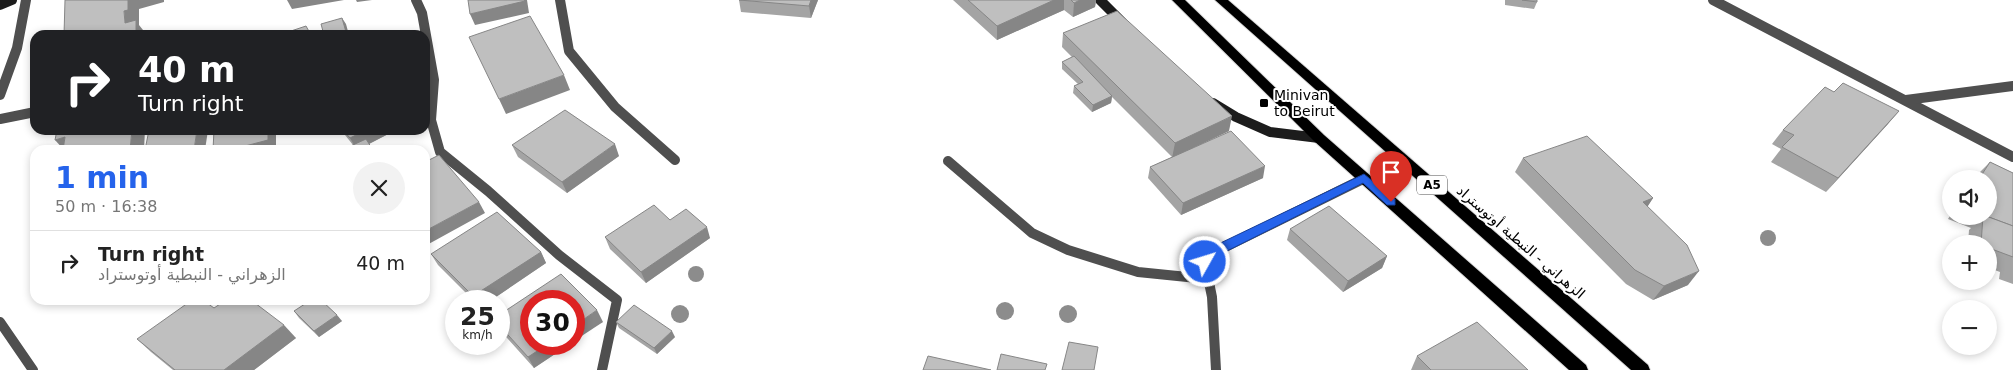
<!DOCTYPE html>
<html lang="en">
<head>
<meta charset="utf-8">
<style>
  body { margin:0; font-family:"DejaVu Sans",Vazirmatn,sans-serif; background:#f2f2f2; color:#222; height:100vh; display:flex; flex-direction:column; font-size:19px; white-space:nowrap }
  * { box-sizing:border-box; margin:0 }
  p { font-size:16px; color:#767676 }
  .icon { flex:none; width:28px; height:28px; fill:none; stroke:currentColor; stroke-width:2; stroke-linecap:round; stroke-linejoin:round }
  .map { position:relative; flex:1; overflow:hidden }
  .side { position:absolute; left:30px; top:145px; width:400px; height:160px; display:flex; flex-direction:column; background:#fff; border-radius:15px; box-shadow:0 2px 8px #0003 }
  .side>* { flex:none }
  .top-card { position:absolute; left:30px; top:30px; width:400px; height:105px; border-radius:15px; box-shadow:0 2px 8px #0003; background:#202124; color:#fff; overflow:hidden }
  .tools { position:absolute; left:1942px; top:170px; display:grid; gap:10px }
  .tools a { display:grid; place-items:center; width:55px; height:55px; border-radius:50%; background:#fff; box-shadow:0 2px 8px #0003; font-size:25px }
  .speed { position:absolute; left:445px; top:290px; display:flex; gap:10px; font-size:25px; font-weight:700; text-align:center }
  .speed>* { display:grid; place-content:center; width:65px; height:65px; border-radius:50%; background:#fff; box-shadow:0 2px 8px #0003; line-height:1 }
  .speed small { font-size:12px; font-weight:400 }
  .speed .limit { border:8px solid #d22; background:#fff; color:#111 }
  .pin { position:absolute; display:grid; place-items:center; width:42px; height:42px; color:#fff; margin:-51px -21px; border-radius:50% 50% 50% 0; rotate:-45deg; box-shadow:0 0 5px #0007 }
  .pin .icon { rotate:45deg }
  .me { position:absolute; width:55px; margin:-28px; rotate:51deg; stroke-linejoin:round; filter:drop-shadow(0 0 4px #0008) }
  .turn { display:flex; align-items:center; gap:18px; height:105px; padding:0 25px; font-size:22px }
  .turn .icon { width:65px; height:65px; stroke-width:2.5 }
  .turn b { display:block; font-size:35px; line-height:42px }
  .round { display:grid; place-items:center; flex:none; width:52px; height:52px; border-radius:26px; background:#f2f2f2 }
  .overview { display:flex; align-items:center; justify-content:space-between; height:85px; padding:0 25px }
  h1 { font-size:30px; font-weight:700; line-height:38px; color:#2563eb }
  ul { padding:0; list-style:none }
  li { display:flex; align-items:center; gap:15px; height:65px; padding:0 25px; border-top:1px solid #e0e0e0 }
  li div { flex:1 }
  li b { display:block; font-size:19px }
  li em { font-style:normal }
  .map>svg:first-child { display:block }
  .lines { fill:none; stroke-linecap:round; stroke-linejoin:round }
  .trunk-casing { stroke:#dbdbdb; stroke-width:2 }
  .service { stroke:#4f4f4f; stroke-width:10 }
  .minor { stroke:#4f4f4f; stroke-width:10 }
  .secondary { stroke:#1c1c1c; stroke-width:10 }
  .trunk { fill:#000; fill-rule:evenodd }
  .tree { fill:#8c8c8c }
  .wall { fill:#a4a4a4 }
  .shaded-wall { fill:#868686 }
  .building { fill:#bfbfbf; stroke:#868686 }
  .route { fill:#2563eb; stroke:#184099 }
  .poi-dot { fill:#000; stroke:#fff; stroke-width:2 }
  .labels { text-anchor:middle; stroke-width:4; stroke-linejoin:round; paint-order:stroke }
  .shield { fill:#fff; stroke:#4c4c4c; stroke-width:1 }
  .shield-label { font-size:12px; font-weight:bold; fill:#000 }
  .poi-label { font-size:14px; fill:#000; stroke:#fff; text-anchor:start }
  .street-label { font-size:14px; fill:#000; stroke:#fff }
</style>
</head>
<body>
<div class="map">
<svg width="2013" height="370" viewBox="0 0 2013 370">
  <rect width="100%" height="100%" fill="#fff"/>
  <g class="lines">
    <g class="trunk-casing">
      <g id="trunk">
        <path d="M1172,0h13l139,135 262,230 2,5h-19l-255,-229z"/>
        <path d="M1215,0h13l420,365 2,5h-19z"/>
      </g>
    </g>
    <path class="service" d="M0,119l35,-7"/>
    <g class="minor">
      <path d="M416,0l6,13 12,67 -3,40 9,32 48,39 71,64 58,45 -15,70"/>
      <path d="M560,0l9,51 46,56 60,53"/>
      <path d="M1713,0l300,157"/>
      <path d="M0,95l17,-47 9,-48"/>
      <path d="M1906,100l107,-14"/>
      <path d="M948,161l84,72 36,17 70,22 69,7"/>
      <path d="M0,322l33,48"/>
      <path d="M1216,370l-4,-73 -7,-34 8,-10 152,-75"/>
    </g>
    <g class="secondary">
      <path d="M1100,0l22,22"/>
      <path d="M0,5l12,-5"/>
      <path d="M1213,103l23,14 34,15 49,6"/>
    </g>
    <use href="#trunk" class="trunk"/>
  </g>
  <g class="tree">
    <circle cx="1768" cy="238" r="8"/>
    <circle cx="696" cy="274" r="8"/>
    <circle cx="1005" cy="311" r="9"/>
    <circle cx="680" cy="314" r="9"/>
    <circle cx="1068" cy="314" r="9"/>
  </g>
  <g class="wall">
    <path d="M739,0h79l-7,18 -70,-6z"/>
    <path d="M953,0h143l-1,7 -22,10 -9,-7 -67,30z"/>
    <path d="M1505,0h32v2l-3,7 -29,-4z"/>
    <path d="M1063,33l166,98 -37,17 71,30 -82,37 -33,-37 2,-11 22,-10 -60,-60 -1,6 -19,9 -19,-19 1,-7 4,-2 -16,-15v-7l10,-5 -10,-10z"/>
    <path d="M1834,92l65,19 -12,14 -61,67 -55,-30 10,-13 -9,-5 11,-14z"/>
    <path d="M341,130h55l-27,14 -16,1z"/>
    <path d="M512,145l107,11 -52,37 -49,-36z"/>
    <path d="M1523,158l130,40 -6,9 41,78 -35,15 -27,-16 -111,-112z"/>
    <path d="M1990,162l23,11v111l-14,-5 1,-7 -11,-4v-24h-21l1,-14 2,-2 -23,-9 3,-5v2h38v-37h-14l3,-5z"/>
    <path d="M670,220l40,18 -64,45 -36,-34 -5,-12z"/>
    <path d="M1290,229l97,27 -5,12 -39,24 -56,-52z"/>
    <path d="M541,252l5,11 -56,38h-16l-36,-36 -7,-11z"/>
    <path d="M214,308l82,30 -42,32h-81l-22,-18 -14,-13z"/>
    <path d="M294,311l48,10 -23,16 -20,-19z"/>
    <path d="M499,315l104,7 -72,22h39l-36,24 -35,-39z"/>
    <path d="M616,322l59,15 -18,17 -38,-26z"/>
    <path d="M1417,356l111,14h-117z"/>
  </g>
  <g class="shaded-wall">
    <path d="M128,0h36v2l-25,7v16l8,10h-11l-11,-12 -1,-12z"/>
    <path d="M287,0h57l-52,9z"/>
    <path d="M356,0h16l-15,2z"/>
    <path d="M524,0h3l2,13 -54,12 -5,-11z"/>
    <path d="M811,0h7l-7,18 -2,-12z"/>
    <path d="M1054,0h10v10l-67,30v-14z"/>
    <path d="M1080,0h16l-1,7 -22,10 1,-14z"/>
    <path d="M342,18l4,6 3,11h-12z"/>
    <path d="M564,75l6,15 -64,24 -7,-15z"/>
    <path d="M1112,96l-1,7 -19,9 1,-7z"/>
    <path d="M1899,111l-12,14 -61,67 12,-14z"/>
    <path d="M1232,116l-3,15 -57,27 3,-15z"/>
    <path d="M132,130h13l-1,20h-14z"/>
    <path d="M197,130h11l-3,20h-11z"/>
    <path d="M268,130h15v3l-7,1v16h-46z"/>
    <path d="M366,130h30l-39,20 -7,-12z"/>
    <path d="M65,137l-1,13 -9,-10z"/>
    <path d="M615,144l4,12 -52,37 -5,-11z"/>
    <path d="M1265,166l-2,12 -82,37 2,-12z"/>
    <path d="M1653,198l-9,14 -1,-10z"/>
    <path d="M479,202l6,11 -60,33v-15z"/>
    <path d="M707,227l3,11 -64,45 -5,-11z"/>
    <path d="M541,252l5,11 -56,38h-14l-3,-5z"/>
    <path d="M1387,256l-5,12 -39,24 5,-11z"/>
    <path d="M1699,271l-11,14 -35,15 11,-14z"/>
    <path d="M597,310l6,12 -29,19v-15z"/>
    <path d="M337,315l5,6 -23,16 -5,-6z"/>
    <path d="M284,325l12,13 -42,32h-30z"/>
    <path d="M672,331l3,6 -18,17 -3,-6z"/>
    <path d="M548,344h22l-36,24 -6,-11z"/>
  </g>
  <g class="building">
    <path d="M65,0h63v10l-4,1 1,12 11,-3v15h-72z"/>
    <path d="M468,0h56l1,1 -55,13z"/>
    <path d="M739,0h72l-2,6z"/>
    <path d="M968,0h86l-57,26z"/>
    <path d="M1071,0h9l-6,3z"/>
    <path d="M1522,0h15v2z"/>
    <path d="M1117,11l115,105 -57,27 -112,-110z"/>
    <path d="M530,16l34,59 -65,24 -30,-62z"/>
    <path d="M342,18l4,14 -9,3h-13l-3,-11z"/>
    <path d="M306,26l5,9h-25l-1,-2z"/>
    <path d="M1074,56l38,40 -19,9 -19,-19 9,-4 -21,-20z"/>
    <path d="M1843,83l56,28 -61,67 -56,-31 12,-12 -11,-5 42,-43 9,5z"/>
    <path d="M565,110l50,34 -53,38 -50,-37z"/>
    <path d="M57,130h75l-2,20h-67l2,-13 -10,3z"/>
    <path d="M149,130h48l-3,20h-49z"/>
    <path d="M214,130h54v10l-38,10h-17z"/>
    <path d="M343,130h23l-16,8z"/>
    <path d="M1231,131l34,35 -82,37 -33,-36z"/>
    <path d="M1587,136l66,62 -10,4 44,43 12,26 -35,15 -29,-16 -112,-112z"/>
    <path d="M366,139l7,11h-28l-1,-1z"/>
    <path d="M439,155l40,47 -54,29v-69z"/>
    <path d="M1990,162l23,11v53l-27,-10h3v-37h-10z"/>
    <path d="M654,205l16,15 16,-11 21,18 -66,45 -36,-35z"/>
    <path d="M1329,206l58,50 -39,25 -58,-52z"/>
    <path d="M497,212l44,40 -68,44 -42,-42z"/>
    <path d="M1983,216h3l27,10v31l-24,-9v-4h-8z"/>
    <path d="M561,274l36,36 -23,16v-25h-43v43h17l-20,13 -29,-32v-10z"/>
    <path d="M192,300h11l11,8 12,-8h25l33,25 -60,45h-49l-38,-31z"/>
    <path d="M311,300h10l16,15 -23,16 -20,-20z"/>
    <path d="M634,305l38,26 -18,17 -38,-26z"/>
    <path d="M1477,322l51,48h-97l-14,-14z"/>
    <path d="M1069,342l29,5 -4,23h-32z"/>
    <path d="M1001,354l46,10 -2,6h-48z"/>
    <path d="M928,356l63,14h-68z"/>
  </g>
  <path class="route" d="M1364,174l31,25v6h-8l-24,-22 -146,73 -8,10h-8l-2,-4 9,-13z"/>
  <rect class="poi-dot" x="1259" y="98" width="10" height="10" rx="2.5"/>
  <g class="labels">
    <rect class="shield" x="1417" y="175.5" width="30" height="19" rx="4"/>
    <g class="shield-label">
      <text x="1432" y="189">A5</text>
    </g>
    <g class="poi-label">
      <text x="1274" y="100">Minivan<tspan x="1274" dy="16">to Beirut</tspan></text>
    </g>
    <g class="street-label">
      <text transform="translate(1521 242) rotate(41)" y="5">الزهراني - النبطية أوتوستراد</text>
    </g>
  </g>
</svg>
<div class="tools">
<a><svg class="icon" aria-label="sound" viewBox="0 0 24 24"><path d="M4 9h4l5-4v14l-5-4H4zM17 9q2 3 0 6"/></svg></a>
<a>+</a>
<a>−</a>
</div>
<div class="speed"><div>25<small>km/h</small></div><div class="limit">30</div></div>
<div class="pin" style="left:1391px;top:202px;background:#d93025"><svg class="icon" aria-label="arrive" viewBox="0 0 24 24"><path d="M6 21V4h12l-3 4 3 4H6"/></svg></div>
<svg class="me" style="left:1205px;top:262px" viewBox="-20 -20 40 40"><circle r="17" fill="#2563eb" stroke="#fff" stroke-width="3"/><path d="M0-11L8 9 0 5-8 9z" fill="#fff"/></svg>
<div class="top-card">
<div class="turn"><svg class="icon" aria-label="right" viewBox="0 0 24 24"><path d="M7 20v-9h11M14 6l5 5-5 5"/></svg><div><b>40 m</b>Turn right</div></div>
</div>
<section class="side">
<div class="overview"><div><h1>1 min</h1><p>50 m · 16:38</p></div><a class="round"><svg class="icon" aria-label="close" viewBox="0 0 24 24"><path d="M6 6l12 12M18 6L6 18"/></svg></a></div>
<ul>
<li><svg class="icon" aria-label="right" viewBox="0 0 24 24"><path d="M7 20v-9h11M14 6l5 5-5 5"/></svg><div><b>Turn right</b><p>الزهراني - النبطية أوتوستراد</p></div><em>40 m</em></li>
</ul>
</section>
</div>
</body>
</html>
